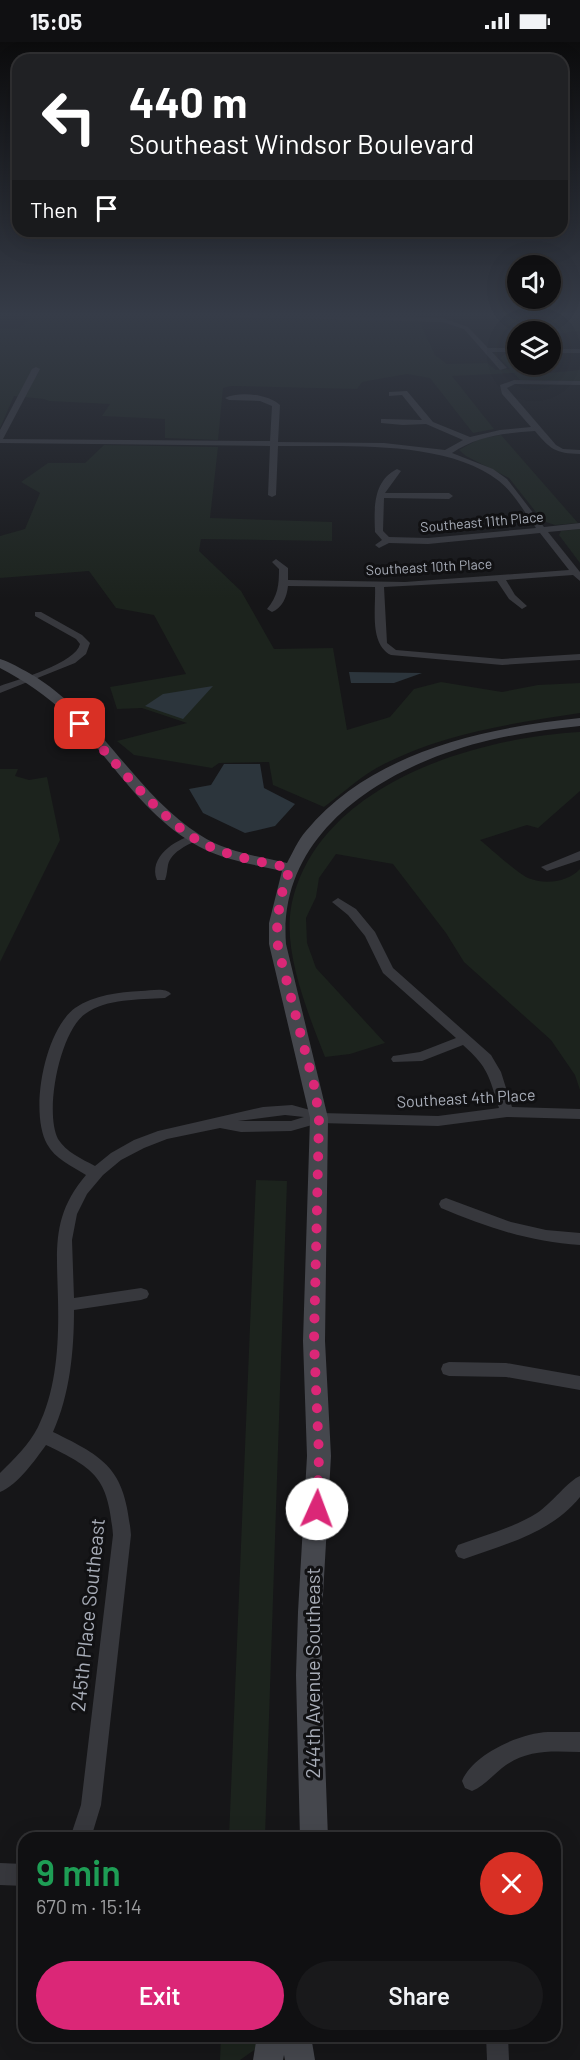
<!DOCTYPE html>
<html lang="en">
<head>
<meta charset="utf-8">
<style>
  body { margin:0; font-family:Barlow,sans-serif; background:#19191b; color:#f1f3f6; height:100vh; display:flex; flex-direction:column; font-size:22px; white-space:nowrap }
  * { box-sizing:border-box; margin:0 }
  p { font-size:20px; color:#9c9d9f }
  .icon { flex:none; width:33px; height:33px; fill:none; stroke:currentColor; stroke-width:2; stroke-linecap:round; stroke-linejoin:round }
  .map { position:relative; flex:1; overflow:hidden }
  .side { position:absolute; left:18px; top:1790px; width:543px; height:210px; display:flex; flex-direction:column; background:#101012; border-radius:18px; box-shadow:0 6px 24px #0002,0 0 0 2px #303032 }
  .side>* { flex:none }
  .top-card { position:absolute; left:12px; top:12px; width:556px; height:183px; border-radius:18px; box-shadow:0 6px 24px #0002,0 0 0 2px #303032; background:#202124; color:#fff; overflow:hidden }
  .tools { position:absolute; left:507px; top:213px; display:grid; gap:12px }
  .tools a { display:grid; place-items:center; width:54px; height:54px; border-radius:50%; background:#101012; box-shadow:0 6px 24px #0002,0 0 0 2px #303032; font-size:30px }
  .pin { position:absolute; display:grid; place-items:center; width:51px; height:51px; color:#fff; margin:-26px; border-radius:12px; box-shadow:0 3px 9px #0006 }
  .me { position:absolute; width:66px; margin:-33px; rotate:2deg; stroke-linejoin:round; filter:drop-shadow(0 0 4px #0008) }
  .turn { display:flex; align-items:center; gap:21px; height:126px; padding:0 18px; font-size:27px }
  .turn .icon { width:78px; height:78px; stroke-width:2.5 }
  .turn b { display:block; font-size:42px; line-height:51px }
  .then { display:flex; align-items:center; height:57px; padding:0 18px; background:#0003; gap:12px; font-size:22px }
  .round { display:grid; place-items:center; flex:none; width:63px; height:63px; border-radius:32px; background:#19191b }
  .headline { display:flex; align-items:center; justify-content:space-between; height:102px; padding:0 18px }
  h1 { font-size:36px; font-weight:600; line-height:45px; color:#1e9e55 }
  .primary-button { display:flex; gap:12px; margin-top:auto; padding:12px 18px }
  .primary-button a { flex:1; height:69px; border-radius:36px; background:#db2777; color:#fff; font-size:24px; font-weight:600; line-height:69px; text-align:center }
  .primary-button a+a { background:#19191b; color:#f1f3f6 }
  .status { display:flex; justify-content:space-between; align-items:center; height:42px; padding:0 30px; background:#101012; direction:ltr }
  .status svg { height:16px; fill:currentColor }
  .map>svg:first-child { display:block }
  .green { fill:#1c231d }
  .water { fill:#2c353c }
  .lines { fill:none; stroke-linecap:round; stroke-linejoin:round }
  .street { fill:#37383d; fill-rule:evenodd }
  .secondary { fill:#45474d; fill-rule:evenodd }
  .route { stroke:#db2777; stroke-width:10; stroke-dasharray:0 18 }
  .labels { text-anchor:middle; stroke-width:6; stroke-linejoin:round; paint-order:stroke }
  .far-street-label { font-size:14px; fill:#a8adb8; stroke:#111113 }
  .street-label { font-size:16px; fill:#a8adb8; stroke:#111113 }
  .near-street-label { font-size:20px; fill:#a8adb8; stroke:#111113 }
</style>
</head>
<body>
<div class="status"><b>15:05</b><svg viewBox="0 0 49 12"><path d="M0 12V9h3v3zM5 12V6h3v6zM10 12V3h3v9zM15 12V0h3v12zM26 1h20v11H26zM47 4h2v5h-2z"/></svg></div>
<div class="map">
<svg width="580" height="2018" viewBox="0 0 580 2018">
  <rect width="100%" height="100%" fill="#161618"/>
  <g class="green">
    <path d="M31,274h386l18,39 12,9 40,-1 9,7 14,-1 -10,-11 5,-4 7,2 16,19 52,-5v11l-60,-1 -6,-7 -62,3 42,53 -21,4 -43,-55 -23,-4 -45,8 -5,7 -126,-3 -8,2 -5,52 -53,-2v-19l-63,-3 8,-12 -61,-3 -5,-2 -30,-3 -14,32v-100l18,1z"/>
    <path d="M487,274h93v15l-28,3 -2,-2 -27,-1z"/>
    <path d="M501,393l77,88 -23,2 -12,-4 -34,-43 -43,-22 -7,-6 20,-11z"/>
    <path d="M104,403l114,2 -8,71 122,4v19l-131,-2 -2,12 42,40 33,58 59,-1 14,82 43,-13 24,-28 27,-7 61,10 36,-7 42,-2v30c-66,10 -135,20 -196,51 -21,10 -41,29 -60,43l-51,-22 -4,-23 -50,1 -7,5 -78,-13 -17,-14 70,-18 -45,-15 -25,1 -7,-22 76,-13 -32,-59 -38,-7 -27,-37 -89,7v-42l25,-7 15,-36 -19,-11 27,-19h37z"/>
    <path d="M580,487v34l-21,-28 2,-4z"/>
    <path d="M580,690v59l-42,37 -11,-3 -47,15c11,9 36,32 48,38 17,7 40,4 52,-9v221l-5,-15 -24,-35 -87,-78 -18,-29 -53,-69 -57,-10 -17,24 -3,19 -10,21 1,25 9,25 69,75 -35,11 -25,3c-16,-41 -42,-104 -34,-149 23,-122 181,-170 289,-176z"/>
    <path d="M0,727h18l-3,7 14,4 18,-3 13,63 -60,122z"/>
    <path d="M256,1138l31,1 -22,656 -36,1z"/>
    <path d="M221,1994h37l-1,12 -17,12h-20z"/>
  </g>
  <g class="water">
    <path d="M349,630l73,1 -28,10h-43z"/>
    <path d="M213,644l-30,33 -38,-13 18,-12z"/>
    <path d="M224,722h36l4,24 31,16 -20,22 -30,7 -42,-20 -14,-24 22,-4z"/>
  </g>
  <g class="lines">
    <g class="street">
      <path d="M203,274l240,2 25,9 20,21h30v4h-26l15,16 -7,2 -36,-41 -22,-7z"/>
      <rect x="550" y="307" width="30" height="4"/>
      <path d="M36,325l4,2 -37,70 267,2 2,-35 -12,-5 -31,-1 -4,-2c14,-7 43,-4 55,7l-2,37 106,1 61,7 18,-10 -37,-16 -23,1 -22,-2v-4h3l38,1 -20,-25 -13,1v-4l18,-1 26,31 37,15 30,-7 31,-3 -29,-33 -2,-9 14,-5 66,1v4l-65,-1 -8,4 49,57 7,4 17,1v4c-25,-1 -29,-4 -45,-23 -30,2 -58,5 -83,22l41,16 14,10 37,48 36,-4v6l-32,3 32,40v9l-7,-6 -67,5 9,15 12,11 -5,3 -13,-10 -12,-18 -113,6 3,56 9,7 106,9 78,-5v6l-78,5 -111,-10c-22,-11 -15,-47 -16,-68l-87,-1c-1,11 -6,22 -16,26l-5,-3c11,-13 12,-24 12,-40l-7,-7 4,-3 12,9v12l117,2 164,-12 -29,-37 -112,11 -39,-1 -10,5 -4,-3 7,-5 -7,-8c-1,-24 -2,-51 22,-63l4,2 -16,22h64l4,3 -4,3 -65,-1 -1,33 6,6 39,1 108,-10c-11,-15 -23,-36 -37,-47 -54,-42 -155,-34 -221,-35l-2,49 -4,2 -4,-2 2,-49 -270,-3v-13l32,-61z"/>
      <path d="M35,570h6l41,23 8,8 -4,11 -11,9 -75,30v-7c19,-7 76,-23 80,-42l-4,-5 -41,-23z"/>
      <path d="M193,793l6,3 -2,2c-11,6 -26,12 -29,25 -1,5 -1,10 -3,15h-8c-9,-23 18,-40 36,-45z"/>
      <path d="M580,809v9l-33,11 -6,-4z"/>
      <path d="M338,856l18,11 19,23 18,36 98,87 10,17 11,35 68,2v10l-73,-2 -69,9 -119,-3 -28,8 -50,1 -21,-4 -53,11 -23,9 -23,12 -18,15 -16,19 -10,20 -5,26 2,58 67,-10 6,2 2,4 -2,4 -6,2 -67,10c0,41 -4,84 -21,122 56,27 72,39 78,103l-30,270 -10,33h-21l11,-33 32,-270c-5,-57 -17,-66 -67,-90 -11,15 -28,40 -46,47v-19c14,-14 29,-28 38,-46 19,-38 21,-86 20,-127 -1,-50 -7,-84 28,-125 -14,-9 -31,-16 -39,-31 -18,-33 -2,-114 28,-136 19,-13 44,-16 66,-17 10,0 24,-4 30,3l-6,4c-26,2 -58,0 -80,16 -25,18 -41,97 -27,125 8,13 24,20 37,27l16,-13 23,-13 24,-9 105,-24 29,-2 29,8 117,3 61,-8c-10,-31 -10,-40 -36,-63l-41,16 -29,1 -2,-3 2,-3 27,-4 36,-14 -73,-65 -18,-37 -17,-21 -16,-13zM285,1073l19,2 -13,4h-53z"/>
      <path d="M446,1156l65,24 35,8 34,3v12c-49,-3 -95,-18 -139,-37l-2,-4 2,-4z"/>
      <path d="M449,1320l57,1 74,13v14l-74,-13 -57,-1 -6,-2 -2,-5 2,-5z"/>
      <path d="M580,1434v21c-29,36 -74,47 -116,62l-6,-2 -3,-6 3,-6c26,-10 55,-17 79,-32 14,-9 32,-33 43,-37z"/>
      <path d="M548,1690h32v20c-29,-1 -54,-3 -78,16 -10,8 -18,18 -30,23l-7,-3 -3,-7c11,-27 58,-48 86,-49z"/>
      <path d="M0,1821l24,1v22l-24,-1z"/>
      <path d="M486,1994h22l1,24h-22z"/>
    </g>
    <g class="secondary">
      <path d="M0,617c10,3 20,9 29,14 70,40 104,119 171,162 26,17 57,21 87,28 6,-11 11,-23 19,-32 65,-79 178,-103 274,-113v8c-30,3 -60,7 -90,14 -98,23 -213,88 -204,204l42,174 -3,223 6,115 -9,156v63l6,163h-28l-4,-163 2,-63 9,-156 -4,-115 7,-223 -41,-174v-21l13,-52c-31,-7 -64,-12 -91,-29 -51,-31 -82,-86 -124,-127 -20,-19 -42,-34 -67,-47z"/>
      <path d="M257,1994h54l4,24h-30l-1,-5 -1,5h-30z"/>
    </g>
  </g>
  <linearGradient id="sky" x2="0" y2="1"><stop stop-color="#0c0c0d"/><stop offset="0.49" stop-color="#363c48"/><stop offset="1" stop-color="#363c48" stop-opacity="0"/></linearGradient>
  <rect width="580" height="557" fill="url(#sky)"/>
  <g class="lines">
    <path class="route" d="M80,682c34,36 74,88 114,114 28,18 64,23 96,30l-9,28 -4,27 1,25 37,141 4,29 -5,223 5,115 -2,53"/>
  </g>
  <g class="labels">
    <g class="far-street-label">
      <text transform="translate(482 480) rotate(-5)" y="5">Southeast 11th Place</text>
      <text transform="translate(429 525) rotate(-3)" y="5">Southeast 10th Place</text>
    </g>
    <g class="street-label">
      <text transform="translate(466 1056) rotate(-3)" y="6">Southeast 4th Place</text>
    </g>
    <g class="near-street-label">
      <text transform="translate(88 1573) rotate(-84)" y="7">245th Place Southeast</text>
      <text transform="translate(313 1631) rotate(-90)" y="7">244th Avenue Southeast</text>
    </g>
  </g>
</svg>
<div class="tools">
<a><svg class="icon" aria-label="sound" viewBox="0 0 24 24"><path d="M4 9h4l5-4v14l-5-4H4zM17 9q2 3 0 6"/></svg></a>
<a><svg class="icon" aria-label="layers" viewBox="0 0 24 24"><path d="M12 4l9 5-9 5-9-5zM3 14l9 5 9-5"/></svg></a>
</div>
<div class="pin" style="left:80px;top:682px;background:#d93025"><svg class="icon" aria-label="arrive" viewBox="0 0 24 24"><path d="M6 21V4h12l-3 4 3 4H6"/></svg></div>
<svg class="me" style="left:317px;top:1467px" viewBox="-20 -20 40 40"><circle r="19" fill="#fff"/><path d="M0-13L10 11 0 6-10 11z" fill="#db2777"/></svg>
<div class="top-card">
<div class="turn"><svg class="icon" aria-label="left" viewBox="0 0 24 24"><path d="M17 20v-9H6M10 6l-5 5 5 5"/></svg><div><b>440 m</b>Southeast Windsor Boulevard</div></div>
<div class="then">Then<svg class="icon" aria-label="arrive" viewBox="0 0 24 24"><path d="M6 21V4h12l-3 4 3 4H6"/></svg></div>
</div>
<section class="side">
<div class="headline"><div><h1>9 min</h1><p>670 m · 15:14</p></div><a class="round" style="background:#d93025;color:#fff"><svg class="icon" aria-label="close" viewBox="0 0 24 24"><path d="M6 6l12 12M18 6L6 18"/></svg></a></div>
<div class="primary-button"><a>Exit</a><a>Share</a></div>
</section>
</div>
</body>
</html>
